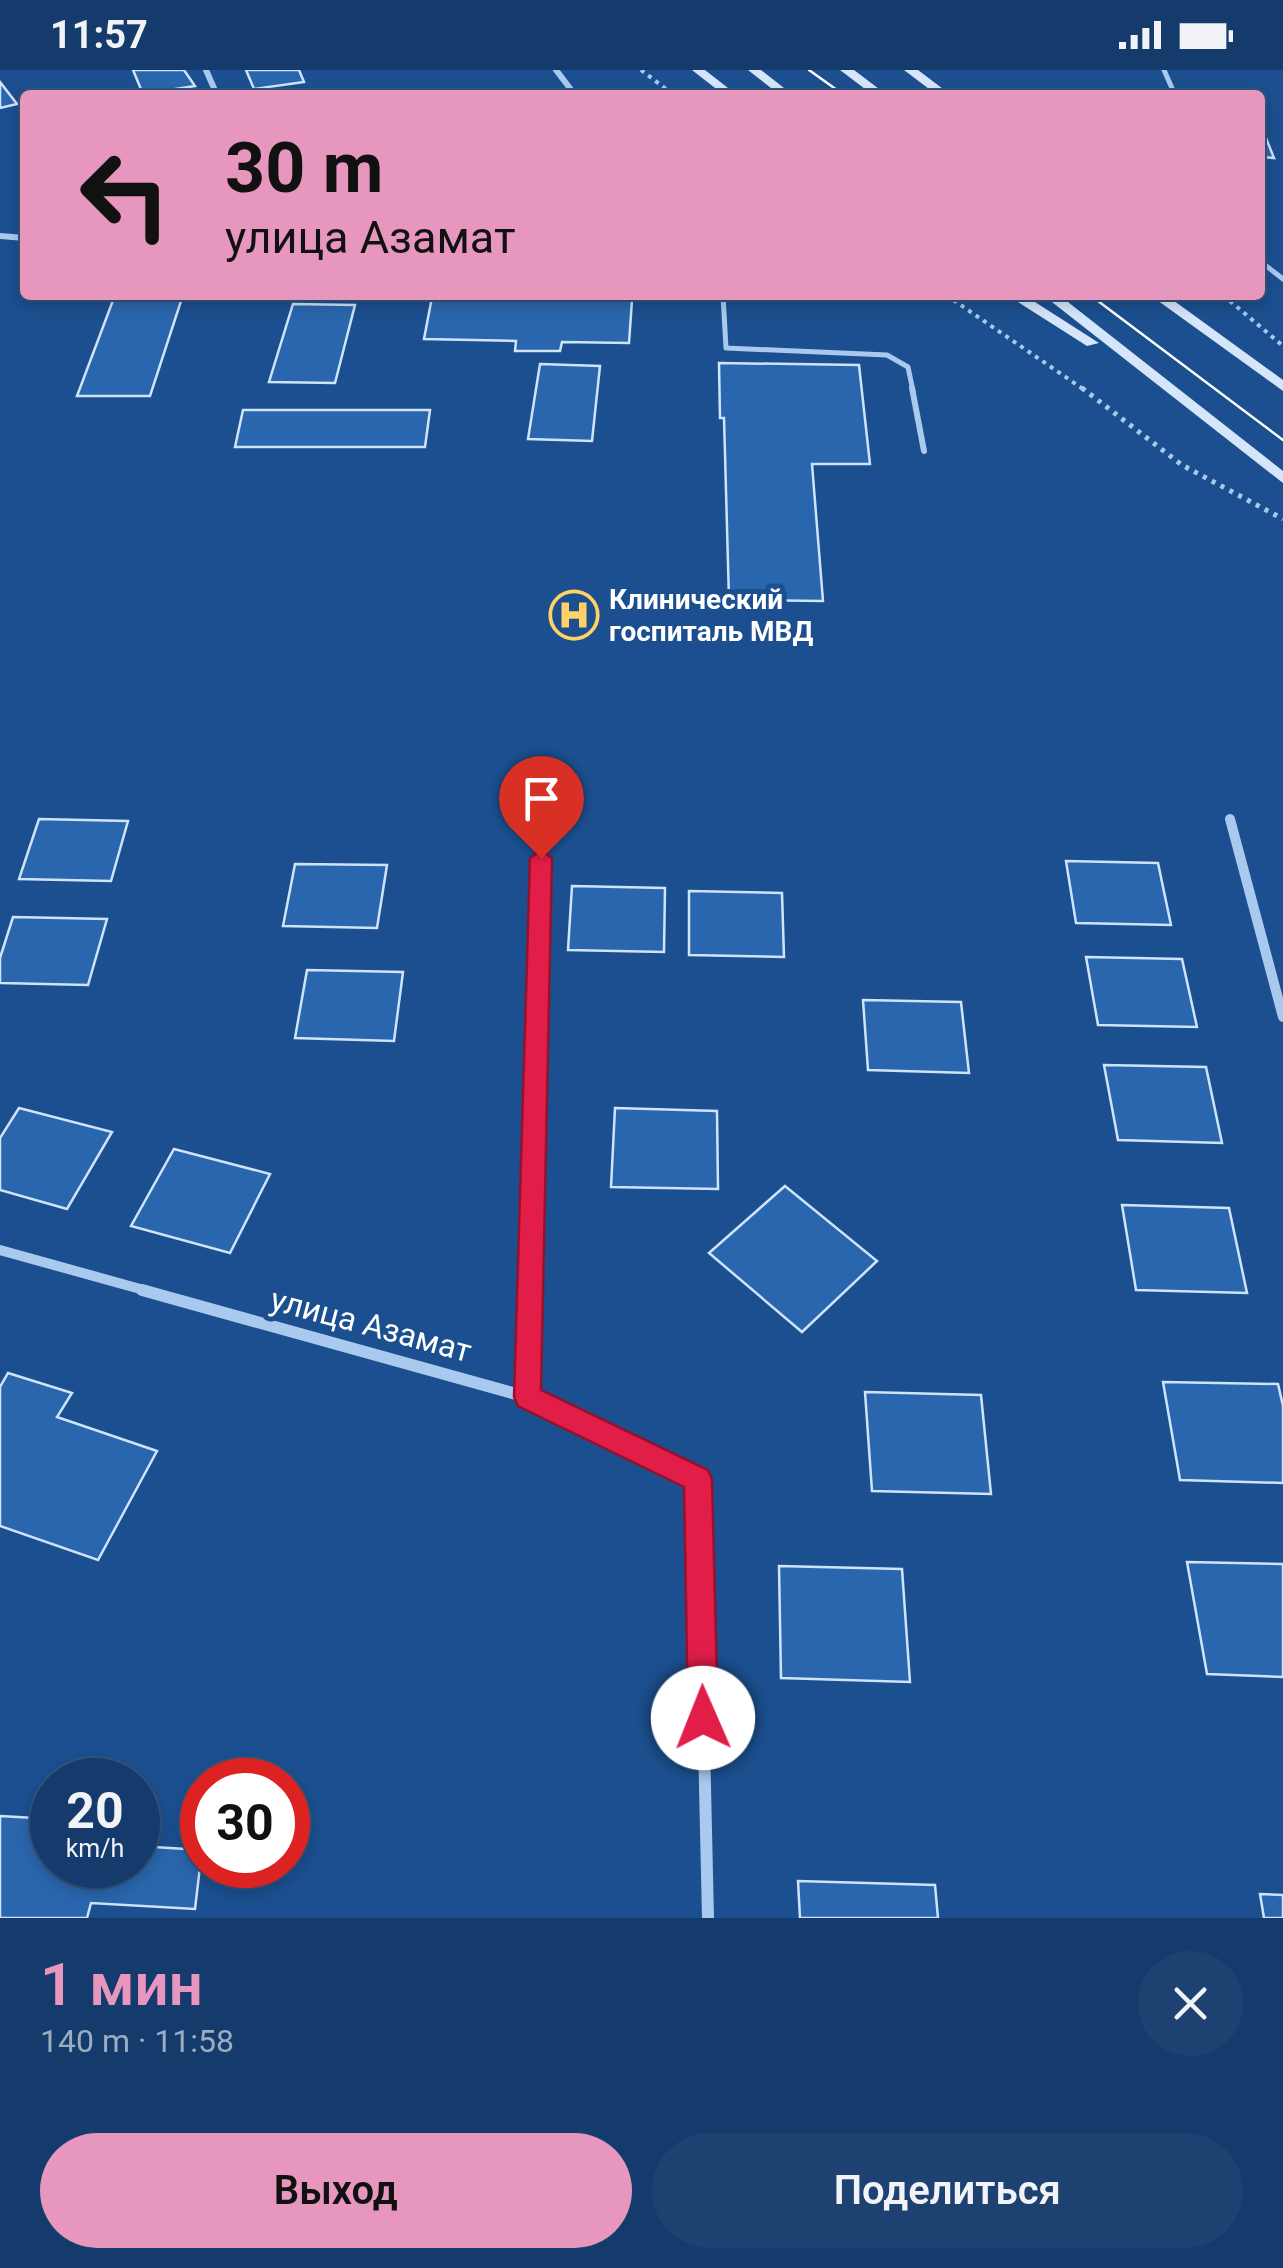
<!DOCTYPE html>
<html lang="ru">
<head>
<meta charset="utf-8">
<style>
  body { margin:0; font-family:Roboto,sans-serif; background:#1d4271; color:#f1f3f6; height:100vh; display:flex; flex-direction:column; font-size:38px; white-space:nowrap }
  * { box-sizing:border-box; margin:0 }
  p { font-size:32px; color:#9dadc1 }
  .icon { flex:none; width:55px; height:55px; fill:none; stroke:currentColor; stroke-width:2; stroke-linecap:round; stroke-linejoin:round }
  .map { position:relative; height:1848px; overflow:hidden }
  .sheet { display:flex; flex-direction:column; background:#143b6b; flex:1 }
  .sheet>* { flex:none }
  .banner { position:absolute; left:20px; top:20px; width:1245px; height:210px; border-radius:10px; box-shadow:0 5px 15px #0003,0 0 0 2px #33557e; background:#e797bd; color:#111; overflow:hidden }
  .speed { position:absolute; left:30px; top:1688px; display:flex; gap:20px; font-size:50px; font-weight:700; text-align:center }
  .speed>* { display:grid; place-content:center; width:130px; height:130px; border-radius:50%; background:#143b6b; box-shadow:0 5px 15px #0003,0 0 0 2px #33557e; line-height:1 }
  .speed small { font-size:25px; font-weight:400 }
  .speed .limit { border:15px solid #d22; background:#fff; color:#111 }
  .pin { position:absolute; display:grid; place-items:center; width:85px; height:85px; color:#fff; margin:-102px -42px; border-radius:50% 50% 50% 0; rotate:-45deg; box-shadow:0 0 10px #0007 }
  .pin .icon { rotate:45deg }
  .me { position:absolute; width:110px; margin:-55px; rotate:359deg; stroke-linejoin:round; filter:drop-shadow(0 0 8px #0008) }
  .turn { display:flex; align-items:center; gap:35px; height:210px; padding:0 40px; font-size:45px }
  .turn .icon { width:130px; height:130px; stroke-width:2.5 }
  .turn b { display:block; font-size:70px; line-height:85px }
  .round { display:grid; place-items:center; flex:none; width:105px; height:105px; border-radius:52px; background:#1d4271 }
  .overview { display:flex; align-items:center; justify-content:space-between; height:170px; padding:0 40px }
  h1 { font-size:60px; font-weight:600; line-height:75px; color:#e797bd }
  .action { display:flex; gap:20px; margin-top:auto; padding:20px 40px }
  .action a { flex:1; height:115px; border-radius:60px; background:#e797bd; color:#111; font-size:40px; font-weight:600; line-height:115px; text-align:center }
  .action a+a { background:#1d4271; color:#f1f3f6 }
  .status { display:flex; justify-content:space-between; align-items:center; height:70px; padding:0 50px; background:#143b6b; direction:ltr }
  .status svg { height:28px; fill:currentColor }
  .map>svg:first-child { display:block }
  .building { fill:#2a66ad; stroke:#cfe3fa; stroke-width:2.5 }
  .lines { fill:none; stroke-linecap:round; stroke-linejoin:round }
  .path-far1 { stroke:#a9c9ee; stroke-width:4; stroke-dasharray:4 5; stroke-linecap:butt }
  .path { stroke:#a9c9ee; stroke-width:5; stroke-dasharray:4 6; stroke-linecap:butt }
  .service-far1 { stroke:#a9c9ee; stroke-width:5 }
  .service { stroke:#a9c9ee; stroke-width:6 }
  .minor-far2 { stroke:#a9c9ee; stroke-width:6 }
  .minor-far1 { stroke:#a9c9ee; stroke-width:10 }
  .minor { stroke:#a9c9ee; stroke-width:12 }
  .secondary { fill:#d6e6fa; fill-rule:evenodd }
  .tram { stroke:#fff; stroke-width:2.5 }
  .route { fill:#e11d48; stroke:#92132f; stroke-width:2.5 }
  .labels { text-anchor:middle; stroke-width:10; stroke-linejoin:round; paint-order:stroke }
  .poi-label { font-size:28px; font-weight:bold; fill:#fff; stroke:#1b4f8f; text-anchor:start }
  .near-street-label { font-size:32px; fill:#fff; stroke:#1b4f8f }
</style>
</head>
<body>
<div class="status"><b>11:57</b><svg viewBox="0 0 49 12"><path d="M0 12V9h3v3zM5 12V6h3v6zM10 12V3h3v9zM15 12V0h3v12zM26 1h20v11H26zM47 4h2v5h-2z"/></svg></div>
<div class="map">
<svg width="1283" height="1848" viewBox="0 0 1283 1848">
  <rect width="100%" height="100%" fill="#1b4f8f"/>
  <g class="building">
    <path d="M133,0h51l11,16 -52,8z"/>
    <path d="M246,0h53l5,12 -50,7z"/>
    <path d="M0,12l17,22 -17,4z"/>
    <path d="M1260,63h4l10,25 -14,-1z"/>
    <path d="M115,225h68l-33,101h-73z"/>
    <path d="M541,225h72l-1,5h20l-3,43 -67,-1 -2,9h-45l1,-10 -92,-2 8,-42 109,2z"/>
    <path d="M293,234l62,1 -20,78 -66,-1z"/>
    <path d="M719,293l140,2 11,99h-58l11,137 -94,-1 -5,-182h-4z"/>
    <path d="M540,294l60,2 -8,75 -64,-2z"/>
    <path d="M243,340h187l-5,37h-190z"/>
    <path d="M39,749l89,2 -17,60 -92,-2z"/>
    <path d="M1066,791l92,2 13,62 -95,-2z"/>
    <path d="M295,794l92,1 -10,63 -94,-2z"/>
    <path d="M572,816l93,2 -1,64 -96,-2z"/>
    <path d="M689,821l93,2 2,64 -95,-2z"/>
    <path d="M13,847l94,2 -19,66 -88,-2v-25z"/>
    <path d="M1086,887l96,2 15,68 -99,-2z"/>
    <path d="M307,900l96,2 -9,69 -99,-3z"/>
    <path d="M863,930l98,2 8,71 -101,-3z"/>
    <path d="M1104,995l102,2 16,76 -104,-3z"/>
    <path d="M19,1038l93,24 -45,77 -67,-19v-52z"/>
    <path d="M615,1038l102,3 1,78 -107,-2z"/>
    <path d="M174,1079l96,25 -40,79 -99,-27z"/>
    <path d="M785,1116l92,75 -75,71 -93,-79z"/>
    <path d="M1122,1135l107,3 18,85 -111,-3z"/>
    <path d="M8,1303l64,20 -15,24 100,34 -59,109 -98,-34v-139z"/>
    <path d="M1163,1312l115,2 5,22v77l-103,-3z"/>
    <path d="M865,1322l116,3 10,99 -119,-3z"/>
    <path d="M1187,1492l96,2v113l-76,-3z"/>
    <path d="M779,1496l123,3 8,113 -129,-4z"/>
    <path d="M0,1746l52,3v46h86v-19l64,4 -7,59 -104,-6 -4,15h-87z"/>
    <path d="M798,1811l137,4 3,33h-138z"/>
    <path d="M1260,1824l23,1v23h-19z"/>
  </g>
  <g class="lines">
    <g class="path-far1">
      <path d="M641,0l33,25"/>
      <path d="M946,225l140,96"/>
      <path d="M1223,225l60,51"/>
    </g>
    <path class="path" d="M1082,318l100,77 101,54"/>
    <g class="service-far1">
      <path d="M1164,0l11,25"/>
      <path d="M1260,191l23,18"/>
      <path d="M723,225l3,53 161,7 21,12 5,24"/>
    </g>
    <path class="service" d="M912,318l12,63"/>
    <g class="minor-far2">
      <path d="M206,0l11,25"/>
      <path d="M556,0l19,25"/>
      <path d="M0,166l25,2"/>
    </g>
    <g class="minor-far1">
      <path d="M1230,749l53,198"/>
      <path d="M0,1180l151,42"/>
      <path d="M530,1222l11,-434"/>
    </g>
    <g class="minor">
      <path d="M142,1220l385,107 171,82 10,439"/>
      <path d="M527,1327l3,-107"/>
    </g>
    <g class="secondary">
      <path d="M692,0h13l32,25h-13z"/>
      <path d="M748,0h13l32,25h-13z"/>
      <path d="M840,0h14l33,25h-14z"/>
      <path d="M904,0h14l33,25h-14z"/>
      <path d="M1007,225h17l75,48 -12,3z"/>
      <path d="M1043,225h16l224,176v12z"/>
      <path d="M1150,225h16l117,85v11z"/>
    </g>
    <g class="tram">
      <path d="M809,0l35,25"/>
      <path d="M1090,225l193,145"/>
    </g>
  </g>
  <path class="route" d="M541,780l11,8 -11,532 167,80 4,9 6,239 -4,11 -11,5 -11,-5 -4,-11 -4,-231 -166,-81 -4,-9 16,-539z"/>
  <defs>
    <g id="hospital-ring" transform="scale(2.5)"><circle r="9.5" fill="#1b4f8f" stroke="#ffd166" stroke-width="1.5"/><path d="M-5-5h3v3.5h4V-5h3V5h-3V1.5h-4V5h-3Z" fill="#ffd166"/></g>
  </defs>
  <g fill-rule="evenodd">
    <use href="#hospital-ring" x="574" y="545"/>
  </g>
  <g class="labels">
    <g class="poi-label">
      <text x="609" y="539">Клинический<tspan x="609" dy="32">госпиталь МВД</tspan></text>
    </g>
    <g class="near-street-label">
      <text transform="translate(371 1255) rotate(15)" y="11">улица Азамат</text>
    </g>
  </g>
</svg>
<div class="speed"><div>20<small>km/h</small></div><div class="limit">30</div></div>
<div class="pin" style="left:541px;top:788px;background:#d93025"><svg class="icon" aria-label="arrive" viewBox="0 0 24 24"><path d="M6 21V4h12l-3 4 3 4H6"/></svg></div>
<svg class="me" style="left:703px;top:1648px" viewBox="-20 -20 40 40"><circle r="19" fill="#fff"/><path d="M0-13L10 11 0 6-10 11z" fill="#e11d48"/></svg>
<div class="banner">
<div class="turn"><svg class="icon" aria-label="left" viewBox="0 0 24 24"><path d="M17 20v-9H6M10 6l-5 5 5 5"/></svg><div><b>30 m</b>улица Азамат</div></div>
</div>
</div>
<section class="sheet">
<div class="overview"><div><h1>1 мин</h1><p>140 m · 11:58</p></div><a class="round"><svg class="icon" aria-label="close" viewBox="0 0 24 24"><path d="M6 6l12 12M18 6L6 18"/></svg></a></div>
<div class="action"><a>Выход</a><a>Поделиться</a></div>
</section>
</body>
</html>
